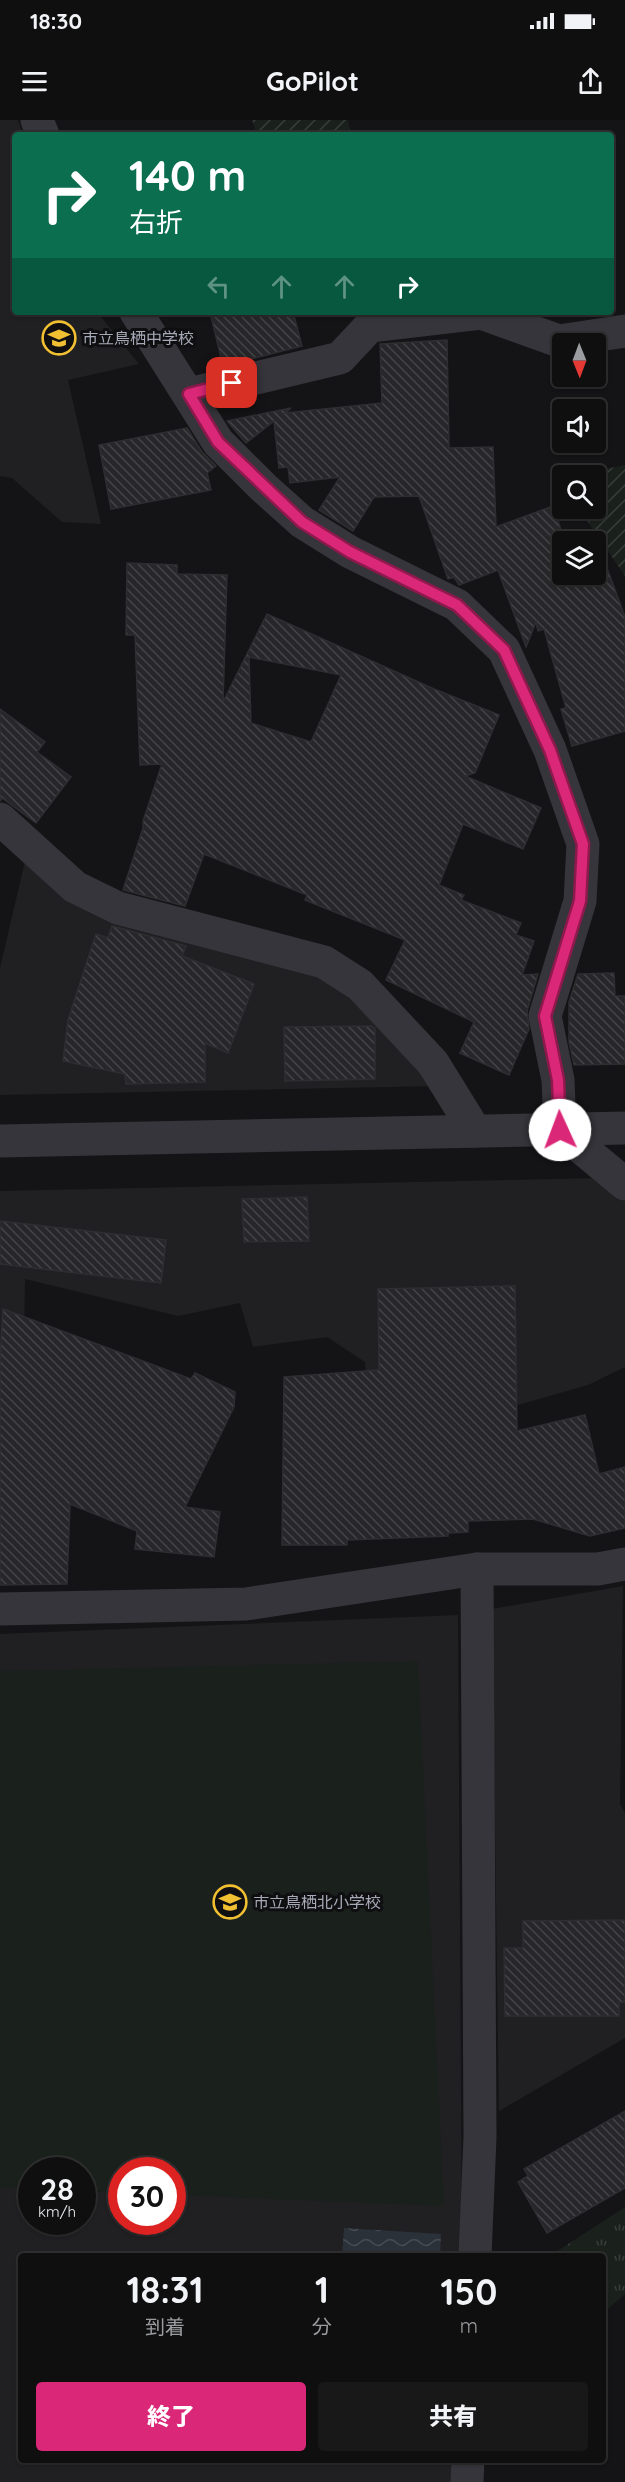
<!DOCTYPE html>
<html lang="ja">
<head>
<meta charset="utf-8">
<style>
  body { margin:0; font-family:Quicksand,"Noto Sans JP",sans-serif; background:#181819; color:#f1f3f6; height:100vh; display:flex; flex-direction:column; font-size:22px; white-space:nowrap }
  * { box-sizing:border-box; margin:0 }
  p { font-size:20px; color:#9b9c9f }
  .icon { flex:none; width:33px; height:33px; fill:none; stroke:currentColor; stroke-width:2; stroke-linecap:round; stroke-linejoin:round }
  .map { position:relative; flex:1; overflow:hidden }
  .panel { position:absolute; left:18px; top:2133px; width:588px; height:210px; display:flex; flex-direction:column; background:#0f0f10; border-radius:6px; box-shadow:0 2px 4px #0004,0 0 0 2px #2f2f30 }
  .panel>* { flex:none }
  .top-card { position:absolute; left:12px; top:12px; width:602px; height:183px; border-radius:6px; box-shadow:0 2px 4px #0004,0 0 0 2px #2f2f30; background:#0b6e4f; color:#fff; overflow:hidden }
  .needle { width:39px; rotate:179deg }
  .buttons { position:absolute; left:552px; top:213px; display:grid; gap:12px }
  .buttons a { display:grid; place-items:center; width:54px; height:54px; border-radius:6px; background:#0f0f10; box-shadow:0 2px 4px #0004,0 0 0 2px #2f2f30; font-size:30px }
  .speed { position:absolute; left:18px; top:2037px; display:flex; gap:12px; font-size:30px; font-weight:700; text-align:center }
  .speed>* { display:grid; place-content:center; width:78px; height:78px; border-radius:50%; background:#0f0f10; box-shadow:0 2px 4px #0004,0 0 0 2px #2f2f30; line-height:1 }
  .speed small { font-size:15px; font-weight:400 }
  .speed .limit { border:9px solid #d22; background:#fff; color:#111 }
  .pin { position:absolute; display:grid; place-items:center; width:51px; height:51px; color:#fff; margin:-26px; border-radius:12px; box-shadow:0 3px 9px #0006 }
  .me { position:absolute; width:66px; margin:-33px; rotate:358deg; stroke-linejoin:round; filter:drop-shadow(0 0 4px #0008) }
  .turn { display:flex; align-items:center; gap:21px; height:126px; padding:0 18px; font-size:27px }
  .turn .icon { width:78px; height:78px; stroke-width:2.5 }
  .turn b { display:block; font-size:42px; line-height:51px }
  .lanes { display:flex; align-items:center; height:57px; padding:0 18px; background:#0003; justify-content:center; gap:30px; direction:ltr }
  .lanes .off { opacity:.35 }
  .eta { display:flex; justify-content:space-evenly; align-items:center; height:102px; text-align:center }
  .eta b { font-size:36px; font-weight:800; line-height:42px }
  .cta { display:flex; gap:12px; margin-top:auto; padding:12px 18px }
  .cta a { flex:1; height:69px; border-radius:6px; background:#db2777; color:#fff; font-size:24px; font-weight:800; line-height:69px; text-align:center }
  .cta a+a { background:#181819; color:#f1f3f6 }
  .status { display:flex; justify-content:space-between; align-items:center; height:42px; padding:0 30px; background:#0f0f10; direction:ltr }
  .status svg { height:16px; fill:currentColor }
  header { display:flex; justify-content:space-between; align-items:center; height:78px; padding:0 18px; background:#0f0f10; font-size:27px; font-weight:800 }
  .map>svg:first-child { display:block }
  .built { fill:#202023; fill-rule:evenodd }
  .grass { fill:#1a201c }
  .park { fill:url(#park-tufts) }
  .garden { fill:url(#garden-furrows) }
  .water { fill:url(#water-waves) }
  .building { fill:url(#building-back-hatch); stroke:#2e2e32; stroke-width:1.5; fill-rule:evenodd }
  .lines { fill:none; stroke-linecap:round; stroke-linejoin:round }
  .minor { stroke:#35353b; stroke-width:33 }
  .route-casing { stroke:#8e194d; stroke-width:15 }
  .route { stroke:#db2777; stroke-width:10 }
  .labels { text-anchor:middle; stroke-width:6; stroke-linejoin:round; paint-order:stroke }
  .poi-label { font-size:16px; fill:#a6a9b6; stroke:#0f0f11; text-anchor:start }
</style>
</head>
<body>
<div class="status"><b>18:30</b><svg viewBox="0 0 49 12"><path d="M0 12V9h3v3zM5 12V6h3v6zM10 12V3h3v9zM15 12V0h3v12zM26 1h20v11H26zM47 4h2v5h-2z"/></svg></div>
<header><svg class="icon" aria-label="menu" viewBox="0 0 24 24"><path d="M4 6h16M4 12h16M4 18h16"/></svg>GoPilot<svg class="icon" aria-label="share" viewBox="0 0 24 24"><path d="M12 15V3M7 8l5-5 5 5M5 13v7h14v-7"/></svg></header>
<div class="map">
<svg width="625" height="2362" viewBox="0 0 625 2362">
  <defs>
    <pattern id="park-tufts" width="24" height="20" patternUnits="userSpaceOnUse" patternTransform="scale(1.5)"><rect width="24" height="20" fill="#1a201c"/><path d="M3 7l-1-3M5 7V3M7 7l1-3M15 17l-1-3M17 17v-4M19 17l1-3" fill="none" stroke="#383e3b"/></pattern>
    <pattern id="garden-furrows" width="10" height="10" patternUnits="userSpaceOnUse" patternTransform="scale(1.5)"><rect width="10" height="10" fill="#1a201c"/><path d="M-1 1l2-2M0 10L10 0M9 11l2-2" fill="none" stroke="#383e3b"/></pattern>
    <pattern id="water-waves" width="16" height="10" patternUnits="userSpaceOnUse" patternTransform="scale(1.5)"><rect width="16" height="10" fill="#2a3139"/><path d="M0 5q4-4 8 0t8 0" fill="none" stroke="#464c53"/></pattern>
    <pattern id="building-back-hatch" width="6" height="6" patternUnits="userSpaceOnUse" patternTransform="scale(1.5)"><rect width="6" height="6" fill="#27272a"/><path d="M-1 5l2 2M0 0l6 6M5-1l2 2" fill="none" stroke="#434447"/></pattern>
  </defs>
  <rect width="100%" height="100%" fill="#141416"/>
  <g class="built">
    <path d="M0,0h18l5,15h-8v177h82l42,52 -71,16 33,144 -39,-2 -50,-44 -12,-2z"/>
    <path d="M26,737l322,129 88,100 -436,9v-127z"/>
    <path d="M605,1058l20,18v171l-37,18 -70,20 -8,-11 -140,36 -5,-68 -38,-25 -74,10 -13,-44 -62,13 -153,-37 -1,65 -24,28v-181z"/>
    <path d="M623,1466l-3,218 5,9v225l-126,73 -7,-502z"/>
    <path d="M458,1495l4,641h-441v204h436v22h-457v-848zM32,2050h50v52h-50zM122,2050h50v52h-50z"/>
  </g>
  <path class="grass" d="M418,1541l26,545 -271,-11 -1,-25h-50l-1,23 -38,-2 -1,-21h-50l-1,19 -31,-1v-517z"/>
  <path class="park" d="M625,2087v87l-22,19v-57h-58l11,-4z"/>
  <g class="garden">
    <path d="M252,0h96l3,15h-94z"/>
    <path d="M625,345v111l-46,-67 17,-1v-32l-19,-1z"/>
  </g>
  <path class="water" d="M344,2108l97,6 -1,22h-98z"/>
  <g class="building">
    <path d="M210,192h83l9,34 -79,20z"/>
    <path d="M447,220l2,108 44,-1 3,80 57,-21 12,36h-3v32h15l1,4 18,-4v-2l11,-4 18,49v114l-53,15 -11,-37 5,-1 -22,-79 -6,2 -2,-9 -10,25 -28,-77 -39,15 -5,-8 -6,2 -29,-83 -45,1 -21,34 -34,-21 21,-33 -50,6 -2,-16 -9,1 -5,-47 -28,22 -19,-22 64,-13 -6,5 97,-10 -2,-59z"/>
    <path d="M187,308l15,24 14,14 -9,7 4,17 -100,19 -12,-64z"/>
    <path d="M127,443l50,2v9l50,1 -4,127 44,-88 167,75 65,26 -24,58 -10,3 76,32 -18,41 -60,-25 -24,61 25,10 -3,5 60,23 -5,12 18,6 -12,34 16,-1 -11,37 2,18 -20,46 -49,-22 14,-31 -88,-42 19,-40 -100,-40 2,-5 -103,-41 -19,52 -62,-16 19,-59 1,1v-11l19,-57 -22,1 -5,-130h-9zM249,537l92,18 -30,67 -60,-19z"/>
    <path d="M0,589l45,33 -8,10 34,25 -35,46 -34,-25 -2,3z"/>
    <path d="M112,806l74,20 -4,10 72,28 -26,69 -23,-10v39l-79,2 -1,-10 -62,-13 5,-41 28,-86 12,4z"/>
    <path d="M614,853l1,23h10v68l-51,1 -5,-23v-40l9,-28z"/>
    <path d="M372,906l3,2v51l-90,2 -1,-54z"/>
    <path d="M307,1077l2,44 -65,1 -2,-43z"/>
    <path d="M0,1101l166,19 -5,43 -161,-19z"/>
    <path d="M515,1166l2,145 68,-16 14,59 26,-7v61l-35,8 -57,-17 -65,2v11l-20,1v3l-101,4v5h-65l2,-168 95,-7 -1,-81z"/>
    <path d="M3,1189l188,70 4,-6 40,19 -1,15 -49,100 35,5 -6,45 -79,-8 2,-18 -67,-27 -3,80 -67,1v-225z"/>
    <path d="M625,1800v82h-6v14h-114l-1,-68h19v-27z"/>
    <path d="M625,1991v77l-78,45 -29,-51 10,-6 -4,-7z"/>
  </g>
  <g class="lines">
    <g class="minor">
      <path d="M37,0l6,15"/>
      <path d="M136,192l82,130 45,45 39,35 48,30 107,53 47,45 46,100 33,94 -3,57 -35,115 13,64 2,50 65,54"/>
      <path d="M189,274l151,-36 30,-32 111,-13 78,28 66,-10"/>
      <path d="M0,699l75,68 43,21 206,54 36,23 73,78 42,68"/>
      <path d="M0,1021l625,-13"/>
      <path d="M0,1489l246,-5 231,-35h121l27,-5"/>
      <path d="M475,2136l5,-119 -3,-568"/>
      <path d="M467,2362l1,-22"/>
    </g>
  </g>
  <g class="lines">
    <g class="route-casing">
      <path id="route" d="M232,263l-43,11 29,48 84,80 48,30 107,53 47,45 46,100 33,94 -3,57 -35,115 13,64 2,50"/>
    </g>
    <use href="#route" class="route"/>
  </g>
  <defs>
    <g id="school-ring" transform="scale(1.725)"><circle r="9.5" fill="#0f0f11" stroke="#f0bf32" stroke-width="1.5"/><path d="M0-5L7-2L0 1L-7-2ZM-4 1L0 2.5L4 1V4Q0 6-4 4Z" fill="#f0bf32"/></g>
  </defs>
  <g fill-rule="evenodd">
    <use href="#school-ring" x="59" y="218"/>
    <use href="#school-ring" x="230" y="1782"/>
  </g>
  <g class="labels">
    <g class="poi-label">
      <text x="82" y="224">市立鳥栖中学校</text>
      <text x="253" y="1788">市立鳥栖北小学校</text>
    </g>
  </g>
</svg>
<div class="buttons">
<a><svg class="needle" viewBox="-14 -14 28 28"><path d="M0-13l5 13h-10z" fill="#e53935"/><path d="M0 13l5-13h-10z" fill="#9b9c9f"/></svg></a>
<a><svg class="icon" aria-label="sound" viewBox="0 0 24 24"><path d="M4 9h4l5-4v14l-5-4H4zM17 9q2 3 0 6"/></svg></a>
<a><svg class="icon" aria-label="search" viewBox="0 0 24 24"><circle cx="10" cy="10" r="6"/><path d="M15 15l6 6"/></svg></a>
<a><svg class="icon" aria-label="layers" viewBox="0 0 24 24"><path d="M12 4l9 5-9 5-9-5zM3 14l9 5 9-5"/></svg></a>
</div>
<div class="speed"><div>28<small>km/h</small></div><div class="limit">30</div></div>
<div class="pin" style="left:232px;top:263px;background:#d93025"><svg class="icon" aria-label="arrive" viewBox="0 0 24 24"><path d="M6 21V4h12l-3 4 3 4H6"/></svg></div>
<svg class="me" style="left:560px;top:1010px" viewBox="-20 -20 40 40"><circle r="19" fill="#fff"/><path d="M0-13L10 11 0 6-10 11z" fill="#db2777"/></svg>
<div class="top-card">
<div class="turn"><svg class="icon" aria-label="right" viewBox="0 0 24 24"><path d="M7 20v-9h11M14 6l5 5-5 5"/></svg><div><b>140 m</b>右折</div></div>
<div class="lanes"><svg class="icon off" aria-label="left" viewBox="0 0 24 24"><path d="M17 20v-9H6M10 6l-5 5 5 5"/></svg><svg class="icon off" aria-label="ahead" viewBox="0 0 24 24"><path d="M12 20V5M6 11l6-6 6 6"/></svg><svg class="icon off" aria-label="ahead" viewBox="0 0 24 24"><path d="M12 20V5M6 11l6-6 6 6"/></svg><svg class="icon" aria-label="right" viewBox="0 0 24 24"><path d="M7 20v-9h11M14 6l5 5-5 5"/></svg></div>
</div>
<section class="panel">
<div class="eta">
<div><b>18:31</b><p>到着</p></div>
<div><b>1</b><p>分</p></div>
<div><b>150</b><p>m</p></div>
</div>
<div class="cta"><a>終了</a><a>共有</a></div>
</section>
</div>
</body>
</html>
